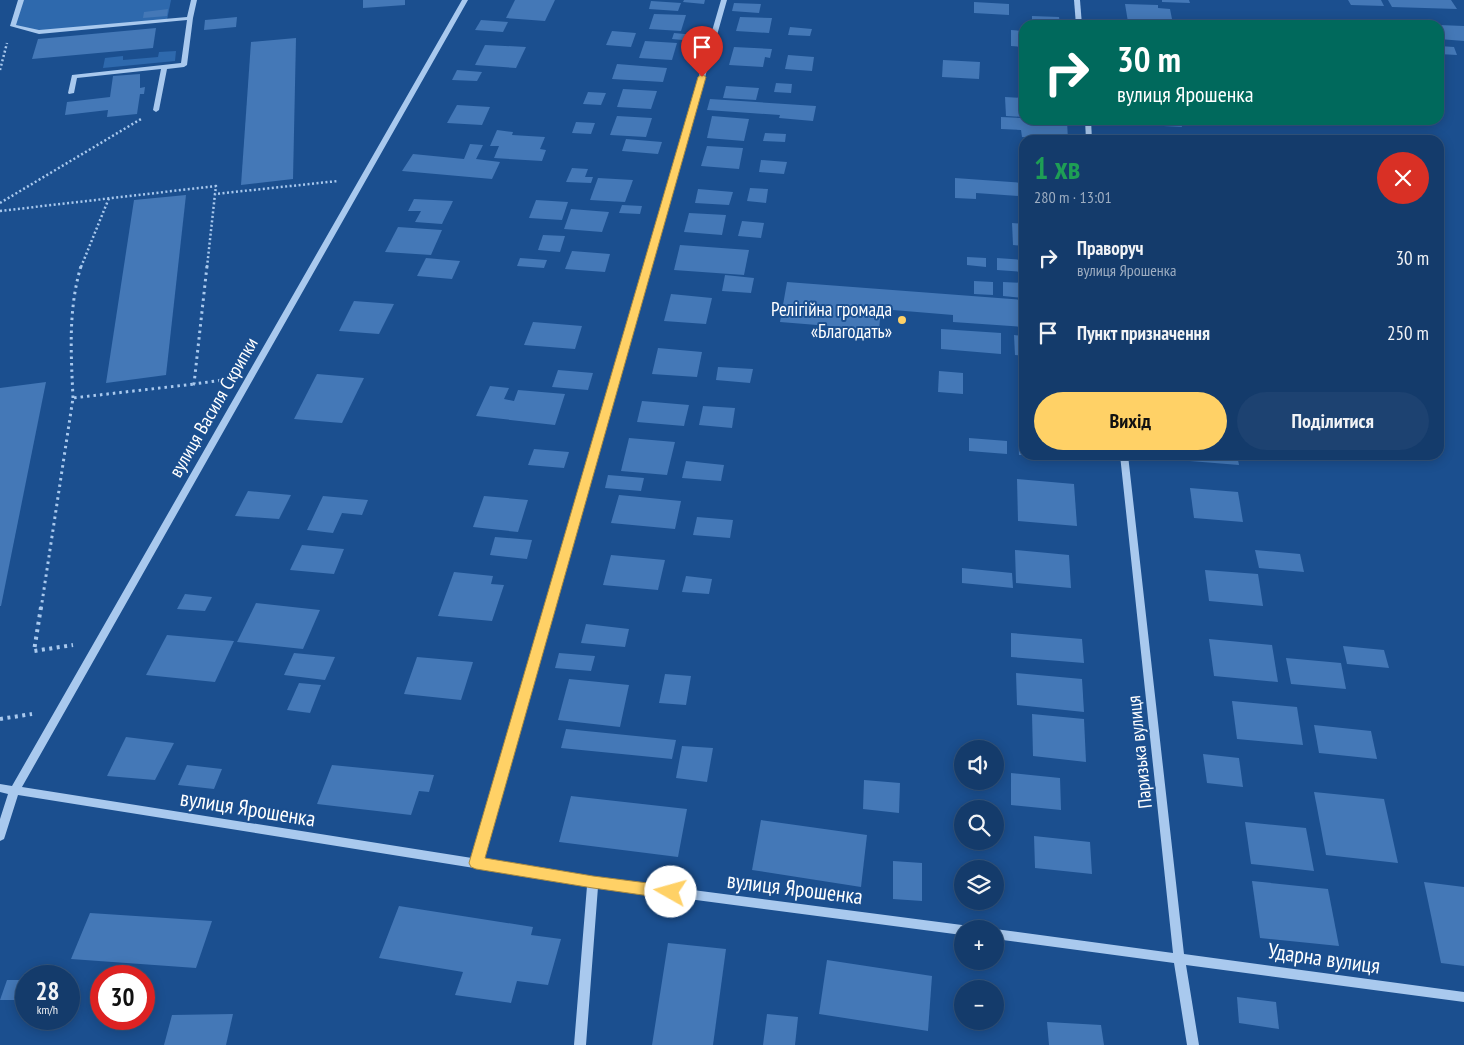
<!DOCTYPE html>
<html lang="uk">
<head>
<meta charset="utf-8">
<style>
  body { margin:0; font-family:"PT Sans Narrow",sans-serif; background:#1d4271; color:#f1f3f6; height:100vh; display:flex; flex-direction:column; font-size:19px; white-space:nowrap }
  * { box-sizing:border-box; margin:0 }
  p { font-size:16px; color:#9dadc1 }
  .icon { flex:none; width:28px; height:28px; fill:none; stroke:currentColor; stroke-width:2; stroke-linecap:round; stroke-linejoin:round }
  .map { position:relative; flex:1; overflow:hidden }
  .drawer { position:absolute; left:1019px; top:135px; width:425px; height:325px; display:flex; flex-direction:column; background:#143b6b; border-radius:15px; box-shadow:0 2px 12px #0003,0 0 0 1px #33557e }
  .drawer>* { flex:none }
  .hud { position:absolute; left:1019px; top:20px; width:425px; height:105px; border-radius:15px; box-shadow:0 2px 12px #0003,0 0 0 1px #33557e; background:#00695c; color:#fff; overflow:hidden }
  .controls { position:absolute; left:954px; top:740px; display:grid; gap:10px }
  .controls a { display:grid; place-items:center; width:50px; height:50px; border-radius:50%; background:#143b6b; box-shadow:0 2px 12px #0003,0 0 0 1px #33557e; font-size:25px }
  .speed { position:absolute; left:15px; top:965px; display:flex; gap:10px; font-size:25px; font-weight:700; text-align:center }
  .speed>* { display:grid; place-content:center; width:65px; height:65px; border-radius:50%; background:#143b6b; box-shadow:0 2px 12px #0003,0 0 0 1px #33557e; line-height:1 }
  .speed small { font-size:12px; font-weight:400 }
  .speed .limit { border:8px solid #d22; background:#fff; color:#111 }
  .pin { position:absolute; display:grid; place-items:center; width:42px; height:42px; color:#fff; margin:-51px -21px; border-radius:50% 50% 50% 0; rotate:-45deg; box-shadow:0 0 5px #0007 }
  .pin .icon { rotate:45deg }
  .me { position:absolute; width:55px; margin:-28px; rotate:277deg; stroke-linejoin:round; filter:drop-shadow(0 0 4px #0008) }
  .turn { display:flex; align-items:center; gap:18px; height:105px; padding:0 15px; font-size:22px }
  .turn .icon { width:65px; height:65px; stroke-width:2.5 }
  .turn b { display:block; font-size:35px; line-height:42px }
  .round { display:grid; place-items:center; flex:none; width:52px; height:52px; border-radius:26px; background:#1d4271 }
  .summary { display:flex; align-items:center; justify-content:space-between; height:85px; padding:0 15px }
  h1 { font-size:30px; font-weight:700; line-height:38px; color:#1e9e55 }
  .button { display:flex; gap:10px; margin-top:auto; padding:10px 15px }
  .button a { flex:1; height:58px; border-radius:30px; background:#ffd166; color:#111; font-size:20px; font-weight:700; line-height:58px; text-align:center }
  .button a+a { background:#1d4271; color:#f1f3f6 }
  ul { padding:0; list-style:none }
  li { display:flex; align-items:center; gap:15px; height:75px; padding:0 15px }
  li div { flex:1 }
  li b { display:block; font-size:19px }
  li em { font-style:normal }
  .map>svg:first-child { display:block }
  .green { fill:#2e69ad }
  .building { fill:#4478b7 }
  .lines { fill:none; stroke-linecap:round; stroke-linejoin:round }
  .path-far2 { stroke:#a9c9ee; stroke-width:2.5; stroke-dasharray:2 2.5; stroke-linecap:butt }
  .path-far1 { stroke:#a9c9ee; stroke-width:3; stroke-dasharray:2.5 4; stroke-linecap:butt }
  .path { stroke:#a9c9ee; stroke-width:4; stroke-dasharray:3 4.5; stroke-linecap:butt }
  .minor { fill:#a9c9ee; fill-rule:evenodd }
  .route { fill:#ffd166; stroke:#a68842 }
  .poi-dot { fill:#ffd166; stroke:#1b4f8f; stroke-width:2 }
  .labels { text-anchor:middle; stroke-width:4; stroke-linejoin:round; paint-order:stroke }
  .poi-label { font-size:19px; fill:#fff; stroke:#1b4f8f; text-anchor:end }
  .street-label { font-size:19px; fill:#fff; stroke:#1b4f8f }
  .near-street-label { font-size:22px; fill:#fff; stroke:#1b4f8f }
</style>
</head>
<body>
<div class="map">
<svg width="1464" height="1045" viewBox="0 0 1464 1045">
  <rect width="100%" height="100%" fill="#1b4f8f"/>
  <g class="green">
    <path d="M21,0h150l-4,20 -128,12 -26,-6z"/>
    <path d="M176,51l-1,10 -72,7 2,-10 18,-2v4l35,-3 1,-5z"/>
  </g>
  <g class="building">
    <path d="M363,0h42v5l-42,3z"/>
    <path d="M515,0h40l-10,21 -39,-3z"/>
    <path d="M684,0h21l-1,4 -21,-2z"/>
    <path d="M1162,0h27l1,3 -28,-1z"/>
    <path d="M1348,0h33l3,6 -33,-1z"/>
    <path d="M1388,0h63l6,9 -65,-2z"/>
    <path d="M651,1l30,2 -3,8 -29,-2z"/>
    <path d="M974,2l35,2v11l-35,-2z"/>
    <path d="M734,3l27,1 -2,9 -27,-2z"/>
    <path d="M1125,4l33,1v3l12,1 3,15 -45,-2z"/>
    <path d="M168,9l-1,7 -24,2 1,-6z"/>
    <path d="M654,14l32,1 -5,16 -32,-2z"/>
    <path d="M1032,16l27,1 1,8h-28z"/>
    <path d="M237,17l-1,10 -32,3 1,-10z"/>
    <path d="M740,17l32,1 -3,15 -33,-2z"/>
    <path d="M481,20l27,2 -5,10 -28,-2z"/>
    <path d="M1439,25l25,1v15l-25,-2z"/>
    <path d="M790,27l22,2 -2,7 -22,-1z"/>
    <path d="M156,28l-3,20 -121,11 6,-20z"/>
    <path d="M1011,30l13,1v16l-13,-1z"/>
    <path d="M612,31l24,2 -5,14 -25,-2z"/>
    <path d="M674,33l21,2 -1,6 -22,-2z"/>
    <path d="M296,38l-3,141 -52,6 10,-143z"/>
    <path d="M645,41l32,2 -5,17 -33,-2z"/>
    <path d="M485,45l41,2 -10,21 -41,-3z"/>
    <path d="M1439,46l15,1 3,8 -18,-1z"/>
    <path d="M734,47l38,2 -2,9 -5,-1 -2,10 -34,-2z"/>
    <path d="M788,55l26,2 -2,14 -27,-2z"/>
    <path d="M943,60l37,2 -1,17 -37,-2z"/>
    <path d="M617,64l50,4 -4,14 -51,-3z"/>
    <path d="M457,70l25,2 -5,9 -25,-1z"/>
    <path d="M140,74v14l5,-1 -1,7h-4l-3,20 -30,3 1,-7 -43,5 2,-13 43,-5 3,-21z"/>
    <path d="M776,83l16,1 -1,9 -17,-1z"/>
    <path d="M726,86l33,2 -3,12 -33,-2z"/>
    <path d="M623,89l34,2 -6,18 -34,-2z"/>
    <path d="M588,92l18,1 -5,12 -18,-1z"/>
    <path d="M1005,97l19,1v19l-18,-1z"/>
    <path d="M710,99l106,7 -3,15 -34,-3 1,-3 -73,-5z"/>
    <path d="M457,105l33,2 -8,18 -35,-2z"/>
    <path d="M617,116l35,2 -6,19 -36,-2z"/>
    <path d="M712,116l37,3 -5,22 -37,-3z"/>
    <path d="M1001,117l23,1v2l43,1 1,19 -46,-3 -1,-7 -20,-1z"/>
    <path d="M1144,120h36l2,7 -37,-2z"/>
    <path d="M576,122l19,1 -4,11 -19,-1z"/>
    <path d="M497,130l16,2 -1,3 33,2 -5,12 6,1 -4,11 -48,-3 5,-12h-9z"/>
    <path d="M765,133l21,1 -1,8 -22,-1z"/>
    <path d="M626,139l36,3 -4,12 -36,-3z"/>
    <path d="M470,144l13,1 -7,14 24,3 -8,17 -90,-8 11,-17 51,5z"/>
    <path d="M707,146l36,2 -4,21 -38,-3z"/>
    <path d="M761,160l26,2 -3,12 -25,-2z"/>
    <path d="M572,168l16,1 -3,8h8l-2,6 -25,-1z"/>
    <path d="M598,178l35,2 -8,22 -35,-2z"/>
    <path d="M955,178l69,5v20h-5v-7l-43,-3v6l-21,-1z"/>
    <path d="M750,188l18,1 -2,14 -19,-2z"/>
    <path d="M698,189l35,3 -4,13 -34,-2z"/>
    <path d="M186,195l-20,180 -60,8 28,-183z"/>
    <path d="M414,199l39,2 -11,23 -27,-2 6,-11h-13z"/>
    <path d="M536,200l32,2 -6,18 -33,-2z"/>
    <path d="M622,205l20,1 -2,8 -21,-1z"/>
    <path d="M571,209l38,3 -7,20 -38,-3z"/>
    <path d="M689,213l37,2 -4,20 -38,-3z"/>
    <path d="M742,221l22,2 -3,15 -23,-2z"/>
    <path d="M1012,223l12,1v22l-11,-1z"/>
    <path d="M398,227l44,3 -11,25 -46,-3z"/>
    <path d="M543,235l22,1 -5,16 -22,-2z"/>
    <path d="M680,245l69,5 -5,25 -70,-5z"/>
    <path d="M572,251l38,3 -5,18 -40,-3z"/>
    <path d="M967,257l19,1v9l-19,-2z"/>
    <path d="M426,258l34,3 -8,18 -35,-3z"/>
    <path d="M520,258l27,2 -3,8 -27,-2z"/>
    <path d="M997,258l27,2v12l-27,-2z"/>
    <path d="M725,275l29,3 -3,15 -29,-2z"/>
    <path d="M974,281l19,1v13l-19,-1z"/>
    <path d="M787,282l237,18v27l-71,-5v-7l-72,-6 -2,21 -99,-8z"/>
    <path d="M1003,282l21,1v15l-21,-2z"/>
    <path d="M671,294l41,4 -6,26 -42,-3z"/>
    <path d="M354,301l40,3 -15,30 -40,-3z"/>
    <path d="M533,322l49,4 -7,23 -51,-4z"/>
    <path d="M941,329l60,4v21l-60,-5z"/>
    <path d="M1014,335l10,1v20l-9,-1z"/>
    <path d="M658,348l44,4 -5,25 -45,-3z"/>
    <path d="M718,367l35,2 -3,14 -34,-3z"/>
    <path d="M558,370l35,3 -5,17 -36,-3z"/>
    <path d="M939,371l24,2v21l-25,-2z"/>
    <path d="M317,374l47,4 -22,45 -48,-4z"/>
    <path d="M1018,378l6,1v21h-5z"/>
    <path d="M46,382l-45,224h-1v-218z"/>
    <path d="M490,386l19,2 -5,11 10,2 4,-11 47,4 -10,31 -79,-9z"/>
    <path d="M642,401l47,4 -5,21 -47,-4z"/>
    <path d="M703,406l32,2 -3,20 -33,-3z"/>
    <path d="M1018,432h6v23h-5z"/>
    <path d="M629,438l46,4 -8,33 -46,-4z"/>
    <path d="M969,438l38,3v13l-38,-3z"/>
    <path d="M534,449l35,3 -5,16 -36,-3z"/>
    <path d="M1038,455h31v4l-31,-3z"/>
    <path d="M1189,455h48l2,10 -49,-4z"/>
    <path d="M1253,455h31l1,5 -32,-3z"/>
    <path d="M686,461l38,4 -3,16 -39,-3z"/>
    <path d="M608,475l36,3 -3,13 -36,-3z"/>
    <path d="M1017,479l57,5 3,42 -59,-5z"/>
    <path d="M1190,488l48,4 5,30 -49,-4z"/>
    <path d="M248,491l43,4 -12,24 -44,-3z"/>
    <path d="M619,495l62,6 -6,28 -64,-6z"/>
    <path d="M323,496l45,4 -6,15 -20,-2 -9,20 -26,-3z"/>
    <path d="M484,496l44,4 -10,32 -45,-5z"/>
    <path d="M697,517l36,3 -3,18 -37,-3z"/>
    <path d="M495,537l37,3 -5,19 -37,-4z"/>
    <path d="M302,545l42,4 -10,25 -44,-4z"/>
    <path d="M1015,550l54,5 2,33 -55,-5z"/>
    <path d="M1255,550l45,4 4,18 -45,-4z"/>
    <path d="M611,555l54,5 -7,30 -55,-5z"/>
    <path d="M962,568l50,5 1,15 -51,-5z"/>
    <path d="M1205,570l53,4 5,32 -54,-5z"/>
    <path d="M454,572l39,4 -2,8 13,1 -12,36 -54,-5z"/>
    <path d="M686,576l26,3 -3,15 -27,-2z"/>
    <path d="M185,594l27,3 -7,14 -28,-2z"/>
    <path d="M256,603l64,7 -17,39 -66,-7z"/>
    <path d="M586,624l43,5 -4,18 -44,-4z"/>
    <path d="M1011,633l71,6 2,24 -73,-6z"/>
    <path d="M167,635l67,6 -19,41 -69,-7z"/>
    <path d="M1209,639l63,6 6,37 -64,-6z"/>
    <path d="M1343,646l41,4 5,18 -42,-4z"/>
    <path d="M294,653l41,4 -10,23 -41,-5z"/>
    <path d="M559,653l36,3 -4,15 -36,-3z"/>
    <path d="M417,657l56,5 -12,38 -57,-6z"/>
    <path d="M1286,658l55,5 5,26 -55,-5z"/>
    <path d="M1016,673l66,6 2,33 -67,-7z"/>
    <path d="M665,674l26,2 -5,29 -27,-2z"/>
    <path d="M569,679l60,6 -9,42 -62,-7z"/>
    <path d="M299,683l22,2 -11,28 -23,-3z"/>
    <path d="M1232,701l65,6 6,38 -66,-6z"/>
    <path d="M1032,714l52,5 2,43 -53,-6z"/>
    <path d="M1314,725l57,6 6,28 -58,-6z"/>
    <path d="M566,729l110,11 -4,19 -111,-11z"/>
    <path d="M126,737l48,6 -19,37 -48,-4z"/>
    <path d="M682,746l31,2 -6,34 -31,-4z"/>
    <path d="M1203,754l36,4 4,29 -36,-4z"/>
    <path d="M187,765l35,4 -8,20 -36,-4z"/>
    <path d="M332,765l102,10 -5,17 -10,-1 -8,24 -94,-11z"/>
    <path d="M1011,773l49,5 1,32 -50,-5z"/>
    <path d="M864,780l36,3 -1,30 -36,-4z"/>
    <path d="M1314,792l70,7 14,64 -72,-8z"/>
    <path d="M571,796l116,13 -9,48 -119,-15z"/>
    <path d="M761,820l106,15 -6,52 -109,-17z"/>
    <path d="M1245,822l61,6 8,43 -63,-7z"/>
    <path d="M1034,836l56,6 2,32 -57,-6z"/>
    <path d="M893,861l29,2v38l-29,-2z"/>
    <path d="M1252,881l76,8 11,57 -79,-8z"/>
    <path d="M1424,882l40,5v79l-23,-3z"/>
    <path d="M399,906l134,21 -2,8 30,4 -13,46 -31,-4 -6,22 -56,-8 8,-23 -84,-14z"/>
    <path d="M90,913l122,8 -16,47 -125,-9z"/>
    <path d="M668,943l58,6 -13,96h-61z"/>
    <path d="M827,960l105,16 -4,55 -109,-17z"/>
    <path d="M7,980h19v20h-26z"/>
    <path d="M1237,997l39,5 3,27 -40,-6z"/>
    <path d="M233,1014l-7,31h-62l8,-30z"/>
    <path d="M767,1014l31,3 -3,28h-32z"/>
    <path d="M1047,1022l54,3 3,20h-55z"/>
  </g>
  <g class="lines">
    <g class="path-far2">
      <path d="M0,70l7,-27"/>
      <path d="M0,203l141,-84"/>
      <path d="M0,211l216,-25 -1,8"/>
      <path d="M81,267l28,-69"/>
      <path d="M207,267l8,-73 123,-13"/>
    </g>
    <g class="path-far1">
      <path d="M207,266l-13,118 29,-4"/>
      <path d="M73,398c-2,-46 -5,-88 8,-132"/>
      <path d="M41,609l32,-211 121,-14"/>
    </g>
    <g class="path">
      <path d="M41,607l-7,44 39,-6"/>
      <path d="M0,719l32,-5"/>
    </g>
    <g class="minor">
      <path d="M18,0h6l-8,25 23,5 148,-13 4,-17h6l-4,18 -6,47 -3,2 -17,2 -8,41 -3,2 -3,-2 8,-41 -84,9 -3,15 -5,1 -1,-1 4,-18 109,-12 6,-43 -148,14 -29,-8z"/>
      <path d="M462,0h6l-446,787 450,71 249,-858h6l-245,860 111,17 369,48 4,1 1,3h-5v6l-364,-48 -12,158h-12l13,-159 -569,-91 -13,41 -1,3 -4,2v-22l8,-25 -8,-2v-8l12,2z"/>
      <path d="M1074,0h6l2,25h-6z"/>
      <path d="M1085,120h6l1,20h-6z"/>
      <path d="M1120,455h8l56,499 280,38v10l-278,-37 13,80h-12l-13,-82 -179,-24v-10l178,24z"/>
    </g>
  </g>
  <path class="route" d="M702,74l4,3 -221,781 108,18 78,10 5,2 2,4 -2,5 -5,2 -78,-11 -117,-19 -5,-2 -2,-4 229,-786z"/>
  <circle class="poi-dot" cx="902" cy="320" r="5"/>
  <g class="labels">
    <g class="poi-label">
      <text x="892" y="316">Релігійна громада<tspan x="892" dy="22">«Благодать»</tspan></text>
    </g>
    <g class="street-label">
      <text transform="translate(213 407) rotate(-60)" y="7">вулиця Василя Скрипки</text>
      <text transform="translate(1139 752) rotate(-96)" y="7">Паризька вулиця</text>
    </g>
    <g class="near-street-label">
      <text transform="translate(248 808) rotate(9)" y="8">вулиця Ярошенка</text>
      <text transform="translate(795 888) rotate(7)" y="8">вулиця Ярошенка</text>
      <text transform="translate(1324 958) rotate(8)" y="8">Ударна вулиця</text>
    </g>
  </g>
</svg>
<div class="controls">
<a><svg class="icon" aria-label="sound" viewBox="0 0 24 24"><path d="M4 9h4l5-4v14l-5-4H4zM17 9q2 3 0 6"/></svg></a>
<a><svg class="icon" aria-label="search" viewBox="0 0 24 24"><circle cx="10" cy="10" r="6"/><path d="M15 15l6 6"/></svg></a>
<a><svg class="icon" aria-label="layers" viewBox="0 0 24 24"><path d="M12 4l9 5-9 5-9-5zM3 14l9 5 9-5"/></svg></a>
<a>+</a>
<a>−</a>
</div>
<div class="speed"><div>28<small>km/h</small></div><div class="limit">30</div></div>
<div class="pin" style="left:702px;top:77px;background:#d93025"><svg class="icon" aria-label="arrive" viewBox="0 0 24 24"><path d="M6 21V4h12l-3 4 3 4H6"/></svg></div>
<svg class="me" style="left:671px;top:892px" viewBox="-20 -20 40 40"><circle r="19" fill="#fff"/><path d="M0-13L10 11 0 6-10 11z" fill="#ffd166"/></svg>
<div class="hud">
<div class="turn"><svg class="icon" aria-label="right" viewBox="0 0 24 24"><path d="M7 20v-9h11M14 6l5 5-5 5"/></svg><div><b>30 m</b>вулиця Ярошенка</div></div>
</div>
<section class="drawer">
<div class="summary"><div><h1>1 хв</h1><p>280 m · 13:01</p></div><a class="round" style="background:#d93025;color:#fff"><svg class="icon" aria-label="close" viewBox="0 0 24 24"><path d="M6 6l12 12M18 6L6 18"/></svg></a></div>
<ul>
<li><svg class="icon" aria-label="right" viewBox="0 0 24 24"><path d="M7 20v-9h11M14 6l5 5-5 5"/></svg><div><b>Праворуч</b><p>вулиця Ярошенка</p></div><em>30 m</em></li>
<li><svg class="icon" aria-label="arrive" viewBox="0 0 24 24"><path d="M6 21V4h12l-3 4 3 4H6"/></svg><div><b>Пункт призначення</b></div><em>250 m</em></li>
</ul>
<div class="button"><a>Вихід</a><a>Поділитися</a></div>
</section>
</div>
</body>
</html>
